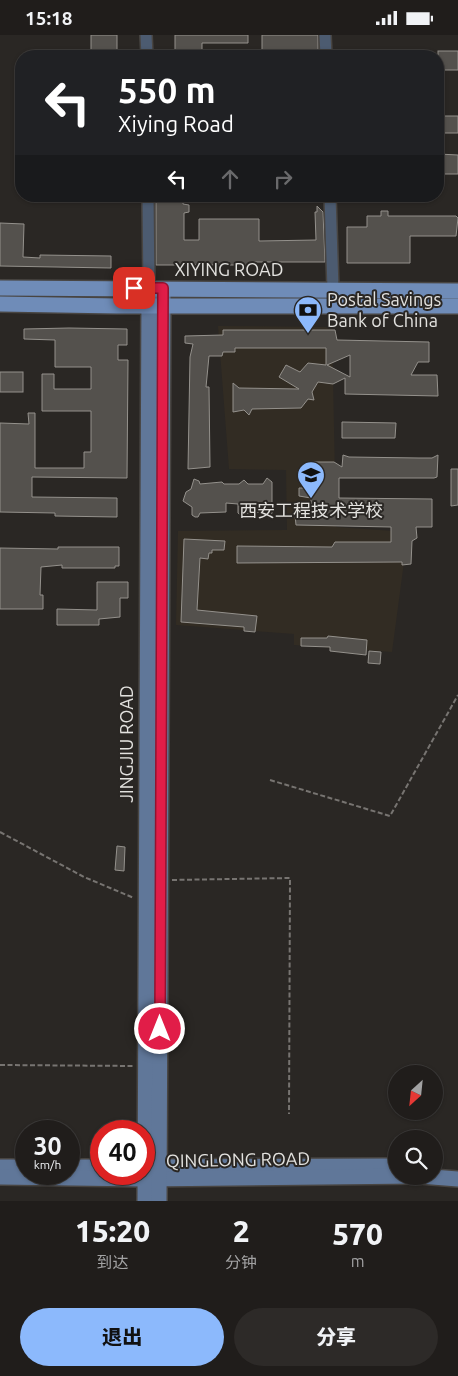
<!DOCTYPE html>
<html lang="zh">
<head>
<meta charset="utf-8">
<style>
  body { margin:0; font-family:Ubuntu,"Noto Sans SC",sans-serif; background:#2d2a28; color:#f1f3f6; height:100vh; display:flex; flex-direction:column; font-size:19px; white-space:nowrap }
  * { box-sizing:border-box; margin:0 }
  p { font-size:16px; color:#a2a2a3 }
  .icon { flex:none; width:28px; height:28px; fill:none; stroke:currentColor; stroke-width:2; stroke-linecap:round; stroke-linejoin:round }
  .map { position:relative; height:1166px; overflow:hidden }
  .details { display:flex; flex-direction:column; background:#201d1b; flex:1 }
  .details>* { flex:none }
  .guide { position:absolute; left:15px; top:15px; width:429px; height:152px; border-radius:20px; box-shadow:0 1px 4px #0004,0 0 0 1px #3d3b3a; background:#202124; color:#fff; overflow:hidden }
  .needle { width:32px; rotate:207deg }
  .controls { position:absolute; left:388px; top:1030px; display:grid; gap:10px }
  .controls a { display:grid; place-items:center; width:55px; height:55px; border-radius:50%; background:#201d1b; box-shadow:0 1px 4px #0004,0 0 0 1px #3d3b3a; font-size:25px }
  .speed { position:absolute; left:15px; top:1085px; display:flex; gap:10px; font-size:25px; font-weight:700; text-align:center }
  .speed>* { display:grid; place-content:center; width:65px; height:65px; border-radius:50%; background:#201d1b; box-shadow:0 1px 4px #0004,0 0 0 1px #3d3b3a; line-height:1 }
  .speed small { font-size:12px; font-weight:400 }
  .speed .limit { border:8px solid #d22; background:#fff; color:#111 }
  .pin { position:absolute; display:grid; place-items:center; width:42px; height:42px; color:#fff; margin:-21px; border-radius:10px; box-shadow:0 2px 8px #0006 }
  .me { position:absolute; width:55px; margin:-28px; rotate:0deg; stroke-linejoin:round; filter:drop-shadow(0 0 4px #0008) }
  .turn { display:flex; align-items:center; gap:18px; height:105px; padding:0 20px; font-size:22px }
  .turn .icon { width:65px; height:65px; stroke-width:2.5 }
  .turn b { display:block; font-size:35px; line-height:42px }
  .lanes { display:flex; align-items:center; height:48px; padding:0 20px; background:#0003; justify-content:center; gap:25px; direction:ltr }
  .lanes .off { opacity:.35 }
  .eta { display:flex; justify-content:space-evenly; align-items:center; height:85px; text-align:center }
  .eta b { font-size:30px; font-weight:800; line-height:35px }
  .action { display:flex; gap:10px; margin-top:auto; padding:10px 20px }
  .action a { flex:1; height:58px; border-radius:30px; background:#8cb9fc; color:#111; font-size:20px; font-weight:800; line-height:58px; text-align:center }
  .action a+a { background:#2d2a28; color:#f1f3f6 }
  .status { display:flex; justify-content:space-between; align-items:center; height:35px; padding:0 25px; background:#201d1b; direction:ltr }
  .status svg { height:14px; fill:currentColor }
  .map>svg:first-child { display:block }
  .built { fill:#322c23 }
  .building { fill:#54514d; stroke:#94918c; fill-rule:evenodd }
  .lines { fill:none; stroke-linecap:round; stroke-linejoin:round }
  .street-casing { stroke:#484542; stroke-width:14 }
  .secondary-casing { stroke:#484542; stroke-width:18 }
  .primary-casing { stroke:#484542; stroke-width:18 }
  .path { stroke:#777471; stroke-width:2; stroke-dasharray:5 2.5; stroke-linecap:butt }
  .street { stroke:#4c5b70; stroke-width:11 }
  .secondary { stroke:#607799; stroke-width:15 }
  .primary { stroke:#6f8cb8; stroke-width:15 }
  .route-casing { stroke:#92132f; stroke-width:12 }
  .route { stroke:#e11d48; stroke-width:9 }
  .labels { text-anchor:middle; stroke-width:4; stroke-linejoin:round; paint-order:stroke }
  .street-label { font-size:18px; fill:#e3e2df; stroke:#2a2724 }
  .poi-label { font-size:18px; fill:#e3e2df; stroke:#2a2724; text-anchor:start }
</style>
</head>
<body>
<div class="status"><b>15:18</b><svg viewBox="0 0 49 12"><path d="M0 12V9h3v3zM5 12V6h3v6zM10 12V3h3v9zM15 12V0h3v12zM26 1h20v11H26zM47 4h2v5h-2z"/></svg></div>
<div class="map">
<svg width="458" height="1166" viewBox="0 0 458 1166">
  <rect width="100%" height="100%" fill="#2a2724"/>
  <path class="built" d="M218,291l114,1 4,200 72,5 -16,120 -98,-7v-11l-118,-9 2,-94 109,-1 -1,-60 -57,-1z"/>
  <g class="building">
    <rect x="91" y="0" width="26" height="21"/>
    <path d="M175,0h73v8h-46v13h-27z"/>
    <rect x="262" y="0" width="56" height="21"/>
    <rect x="438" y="16" width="20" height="19"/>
    <rect x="438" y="81" width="20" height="17"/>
    <path d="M438,119l20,1v19h-20z"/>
    <path d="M156,161h27v8l6,1v7l-5,1v27h15v-21h60v22l57,-1 -1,-28h2v-6l6,6 2,50h-71v3h-98z"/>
    <path d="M381,176h7v5h68l2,2 -2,18h-46v27h-63v-36h20v-11h14z"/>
    <path d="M0,188l24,1 -1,33 17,1v-3l71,1v12l-111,-2z"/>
    <path d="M69,293l58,1v16h-9v15h10l-1,118 -95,-1v20l85,1v19l-62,-1v-3l-55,-1v-89l29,1 -1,-11h7v55h49v-16h7v-41h-49v-37h12v15h37v-22h-36v-27l-31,-1v-10z"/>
    <path d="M223,295h112l2,10 92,2v20h-11l-7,13h26l1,21 -93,-2v-16l-12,6 -15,-2 -6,10 2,8 -6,-1 -7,9 -49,1 -3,6 -5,-5 -11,2v-29l6,5 60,1 -20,-12 7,-12 14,7 8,-9 18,2v-17h-91v4h-12l-1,4h-13l-3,31h3l1,80 -22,2 2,-112 3,-13 -8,-1v-7l38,-1zM350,320v22l-23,-12z"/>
    <rect x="0" y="337" width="23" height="20"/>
    <path d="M342,387l54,1 -1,15h-53z"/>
    <path d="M343,420l6,2 70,1h13l6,-3 -1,22 -3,1h-95v20l93,1v28h-16l1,11 -5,3 -1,23 -9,1v-3l-165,1v-17l95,1 3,-5h56v-15l-95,-2 -1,-10 16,-1v-16l-12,-2v-8h10v-26h25l8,5z"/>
    <path d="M451,434h7v36l-7,1z"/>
    <path d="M267,443l5,4v31l-3,5 -7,-6 -13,1 -6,4 -5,-4v-9l-12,-1v9l-26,1 -2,4h-3l-3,-2v-8l-9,-6 3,-9 5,-3 3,-10 5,2 1,3 22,-2 2,2h15l5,-4 4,4h15z"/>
    <path d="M184,504l41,2 -1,9h-12v3h-3l-1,6 -8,-1 -3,52 60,6 -2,16 -11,-1v-4l-63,-5z"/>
    <path d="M58,512h61v19h-4v2h-53v-3l-21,2 -1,28h3v14h-43v-61l58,1z"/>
    <path d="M97,547h31v16h-8v19l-21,2v6h-42v-16l40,1z"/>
    <path d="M328,601l39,4 -1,15 -36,-4v-4l-29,-1v-8h26z"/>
    <path d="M369,616l12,1 -1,12 -12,-1z"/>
    <path d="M117,811l8,1 -1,24 -9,-1z"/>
  </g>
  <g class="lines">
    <g class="street-casing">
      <g id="street">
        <path d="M146,0l1,21"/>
        <path d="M325,0l1,21"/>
        <path d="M148,161l1,92"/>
        <path d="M330,161l3,93"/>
      </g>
    </g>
    <g class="secondary-casing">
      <g id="secondary">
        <path d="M0,1132h26"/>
        <path d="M69,1132h32"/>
        <path d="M150,1132l246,-1"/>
        <path d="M420,1141l38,3"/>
        <path d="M0,1142l145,2 271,-3"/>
        <path d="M145,1166l4,-908"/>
        <path d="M159,1166l4,-908"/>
      </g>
    </g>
    <g class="primary-casing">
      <g id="primary">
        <path d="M0,253l458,3"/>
        <path d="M0,269l117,2h341"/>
      </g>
    </g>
    <g class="path">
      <path d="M270,745l120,36 68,-121"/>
      <path d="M0,797l84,45 50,21"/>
      <path d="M172,845l118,-2 -1,236"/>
      <path d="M0,1030l135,1"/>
    </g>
    <use href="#street" class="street"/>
    <use href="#secondary" class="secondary"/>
    <use href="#primary" class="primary"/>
  </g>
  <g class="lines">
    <g class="route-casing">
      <path id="route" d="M134,253h29l-3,741"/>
    </g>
    <use href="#route" class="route"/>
  </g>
  <defs>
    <g id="bank-pin" transform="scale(1.4375)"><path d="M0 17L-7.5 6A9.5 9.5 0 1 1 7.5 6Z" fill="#8cb9fc" stroke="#2a2724"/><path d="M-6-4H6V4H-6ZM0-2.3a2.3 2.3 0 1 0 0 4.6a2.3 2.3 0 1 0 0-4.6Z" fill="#111"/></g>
    <g id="university-pin" transform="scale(1.4375)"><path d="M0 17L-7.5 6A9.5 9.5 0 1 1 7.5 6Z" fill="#8cb9fc" stroke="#2a2724"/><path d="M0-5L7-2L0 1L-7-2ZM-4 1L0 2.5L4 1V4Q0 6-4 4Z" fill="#111"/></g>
  </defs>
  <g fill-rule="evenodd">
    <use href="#bank-pin" x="308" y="275"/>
    <use href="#university-pin" x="311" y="440"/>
  </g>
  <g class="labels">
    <g class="street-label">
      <text x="229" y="241">XIYING ROAD</text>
      <text transform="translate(127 709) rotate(-90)" y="6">JINGJIU ROAD</text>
      <text transform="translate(238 1125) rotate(-1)" y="6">QINGLONG ROAD</text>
    </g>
    <g class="poi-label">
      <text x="327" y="271">Postal Savings<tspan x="327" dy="21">Bank of China</tspan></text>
      <text x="311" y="482" text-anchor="middle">西安工程技术学校</text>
    </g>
  </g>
</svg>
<div class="controls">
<a><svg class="needle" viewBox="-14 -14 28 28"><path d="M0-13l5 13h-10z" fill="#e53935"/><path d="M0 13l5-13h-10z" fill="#a2a2a3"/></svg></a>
<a><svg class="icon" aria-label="search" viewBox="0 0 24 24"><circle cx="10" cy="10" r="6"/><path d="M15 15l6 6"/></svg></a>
</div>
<div class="speed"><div>30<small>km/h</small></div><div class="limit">40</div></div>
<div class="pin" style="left:134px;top:253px;background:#d93025"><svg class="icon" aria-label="arrive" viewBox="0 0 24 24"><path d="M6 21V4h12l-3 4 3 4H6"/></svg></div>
<svg class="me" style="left:160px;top:994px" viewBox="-20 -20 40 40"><circle r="17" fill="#e11d48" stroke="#fff" stroke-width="3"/><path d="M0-11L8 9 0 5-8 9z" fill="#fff"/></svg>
<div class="guide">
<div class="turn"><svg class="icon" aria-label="left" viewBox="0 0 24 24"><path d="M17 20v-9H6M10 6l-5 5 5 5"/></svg><div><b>550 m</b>Xiying Road</div></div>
<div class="lanes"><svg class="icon" aria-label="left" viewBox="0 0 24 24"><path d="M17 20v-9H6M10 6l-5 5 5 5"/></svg><svg class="icon off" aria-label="ahead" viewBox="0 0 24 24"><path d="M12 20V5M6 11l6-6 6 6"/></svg><svg class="icon off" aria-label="right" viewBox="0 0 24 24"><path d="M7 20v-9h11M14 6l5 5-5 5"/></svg></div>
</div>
</div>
<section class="details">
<div class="eta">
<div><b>15:20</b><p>到达</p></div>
<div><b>2</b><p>分钟</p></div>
<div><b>570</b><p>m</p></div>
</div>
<div class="action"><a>退出</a><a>分享</a></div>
</section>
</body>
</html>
